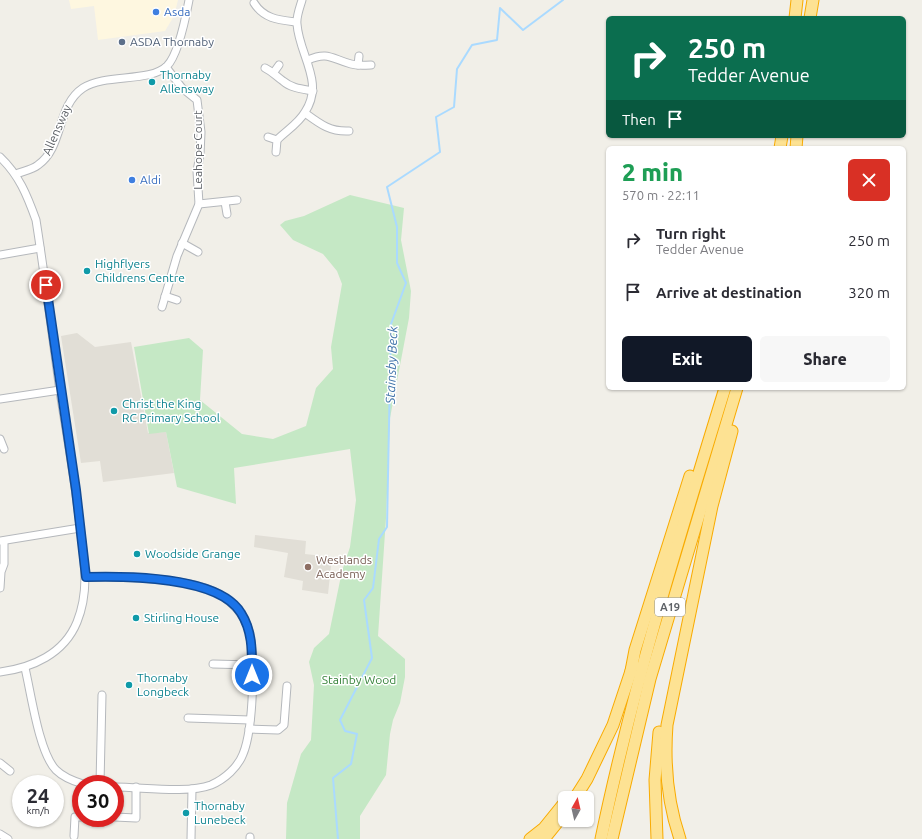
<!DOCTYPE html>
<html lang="en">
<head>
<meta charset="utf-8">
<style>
  body { margin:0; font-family:Ubuntu,sans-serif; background:#f7f7f7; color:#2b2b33; height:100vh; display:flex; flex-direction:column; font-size:15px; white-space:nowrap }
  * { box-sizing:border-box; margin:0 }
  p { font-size:13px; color:#7c7c81 }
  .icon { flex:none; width:22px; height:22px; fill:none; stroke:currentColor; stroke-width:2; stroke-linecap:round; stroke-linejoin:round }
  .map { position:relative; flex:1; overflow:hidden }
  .side { position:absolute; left:606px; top:146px; width:300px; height:244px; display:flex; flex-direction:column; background:#fff; border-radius:6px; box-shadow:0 1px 3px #0004 }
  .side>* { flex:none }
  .guide { position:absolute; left:606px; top:16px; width:300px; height:122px; border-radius:6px; box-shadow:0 1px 3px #0004; background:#0b6e4f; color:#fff; overflow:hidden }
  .needle { width:26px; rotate:8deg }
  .controls { position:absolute; left:558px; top:791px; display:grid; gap:8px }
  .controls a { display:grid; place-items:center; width:36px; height:36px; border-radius:6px; background:#fff; box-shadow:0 1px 3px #0004; font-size:20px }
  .speed { position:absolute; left:12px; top:775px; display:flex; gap:8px; font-size:20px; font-weight:700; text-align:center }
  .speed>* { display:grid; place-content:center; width:52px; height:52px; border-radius:50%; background:#fff; box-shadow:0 1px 3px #0004; line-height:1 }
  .speed small { font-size:10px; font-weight:400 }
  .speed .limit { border:6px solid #d22; background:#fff; color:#111 }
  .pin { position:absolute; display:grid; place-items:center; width:34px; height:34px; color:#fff; margin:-17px; border:2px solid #fff; border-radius:50%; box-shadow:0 1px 4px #0007 }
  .me { position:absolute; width:44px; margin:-22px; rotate:0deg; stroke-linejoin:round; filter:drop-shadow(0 0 3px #0008) }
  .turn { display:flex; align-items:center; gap:14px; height:84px; padding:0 16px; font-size:18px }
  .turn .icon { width:52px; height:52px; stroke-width:2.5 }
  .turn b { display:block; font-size:28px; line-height:34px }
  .then { display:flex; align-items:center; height:38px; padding:0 16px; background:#0003; gap:8px; font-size:15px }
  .round { display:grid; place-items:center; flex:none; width:42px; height:42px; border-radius:6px; background:#f7f7f7 }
  .headline { display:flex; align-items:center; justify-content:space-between; height:68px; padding:0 16px }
  h1 { font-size:24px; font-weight:800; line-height:30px; color:#1e9e55 }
  .primary-button { display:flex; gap:8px; margin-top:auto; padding:8px 16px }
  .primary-button a { flex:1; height:46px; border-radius:6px; background:#111827; color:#fff; font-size:16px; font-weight:800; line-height:46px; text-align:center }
  .primary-button a+a { background:#f7f7f7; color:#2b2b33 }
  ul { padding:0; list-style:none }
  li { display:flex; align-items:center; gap:12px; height:52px; padding:0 16px }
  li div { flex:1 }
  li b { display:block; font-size:15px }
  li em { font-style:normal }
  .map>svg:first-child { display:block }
  .commercial { fill:#fef7e0 }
  .education { fill:#e1ded6 }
  .green { fill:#c5e8c5 }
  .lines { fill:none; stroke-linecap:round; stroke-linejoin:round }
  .stream { stroke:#aadaff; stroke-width:2 }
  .minor-casing { stroke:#b5b8bc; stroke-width:9 }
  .highway-casing { stroke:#f9ab00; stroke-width:13 }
  .minor { stroke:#fff; stroke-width:7 }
  .highway { stroke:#fde293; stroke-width:11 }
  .route-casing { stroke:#114b97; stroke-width:10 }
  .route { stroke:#1a73e8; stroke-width:7 }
  .shop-dot { fill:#3f7fe0; stroke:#fff; stroke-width:1.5 }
  .service-dot { fill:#5c6f8a; stroke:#fff; stroke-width:1.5 }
  .culture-dot { fill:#0f9aa8; stroke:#fff; stroke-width:1.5 }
  .education-dot { fill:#8d6e63; stroke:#fff; stroke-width:1.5 }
  .labels { text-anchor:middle; stroke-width:3; stroke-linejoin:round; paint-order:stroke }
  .shield { fill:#fff; stroke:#8f9295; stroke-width:1 }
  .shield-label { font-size:11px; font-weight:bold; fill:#5f6368 }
  .shop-label { font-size:12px; fill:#366cbe; stroke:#fff; text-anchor:start }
  .service-label { font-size:12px; fill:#4e5e75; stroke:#fff; text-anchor:start }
  .culture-label { font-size:12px; fill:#0d838f; stroke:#fff; text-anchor:start }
  .street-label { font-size:12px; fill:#5f6368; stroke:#fff }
  .education-label { font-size:12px; fill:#785e54; stroke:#fff; text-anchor:start }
  .park-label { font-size:12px; fill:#348238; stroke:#fff }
  .water-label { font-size:13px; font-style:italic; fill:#4174aa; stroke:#fff }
</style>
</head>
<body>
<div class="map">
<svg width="922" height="839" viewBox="0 0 922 839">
  <rect width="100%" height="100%" fill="#f1efe8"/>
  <path class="commercial" d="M69,0h109l-4,16 -9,15 -67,9 -4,-34 -23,3z"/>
  <g class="education">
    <path d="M77,333l18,14 36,-5 17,91 18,-1 8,41 -71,9 -3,-21 -19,2 -20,-127z"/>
    <path d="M255,535l51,6 -1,13 27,3 -4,37 -26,-4 1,-9 -19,-4 4,-24 -34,-6z"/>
  </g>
  <path class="green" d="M350,195l54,13 -3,32 10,51 -2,27 -19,100 -4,100 -8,118 27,23v18l-5,26 -7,17 -3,14 -4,41 -26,41v23h-74l1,-36 14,-49 10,-14 3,-55 -5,-23 5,-14 15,-14 13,-63 8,-24 6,-47 -6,-51 -116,19 2,36 -59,-17 -11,-55 -17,2 -15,-87 55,-9 14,12 -3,50 42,34 31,5 33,-13 10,-38 17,-19 -2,-22 11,-63 -5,-13 -14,-17 -30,-14 -13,-15 5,-4 19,-5z"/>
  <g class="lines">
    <path class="stream" d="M338,839l-5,-61 18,-14 6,-30 -12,-3 -5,-11 32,-62 -8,-58 9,-12 6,-49 8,-12 4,-203 15,-41 -9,-20v-36l-10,-40 53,-35 -4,-35 18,-10 3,-38 15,-24 25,-5 3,-32 23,22 40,-30"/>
    <g class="minor-casing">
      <g id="minor">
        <path d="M254,3c10,16 25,17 42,19"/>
        <path d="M308,60c20,-9 24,-1 43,4 7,2 13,1 20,1"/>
        <path d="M358,65l1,-9"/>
        <path d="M265,68c8,4 11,8 18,13 8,7 19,8 30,10"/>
        <path d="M274,72l5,-7"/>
        <path d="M305,113c15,11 25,19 44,18"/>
        <path d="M268,137l9,3 -1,12"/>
        <path d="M277,140c9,-9 22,-17 28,-28 20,-30 -6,-57 -8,-88 -1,-7 3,-17 5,-24"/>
        <path d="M0,157c19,18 27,38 36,63 9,57 16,114 24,171 7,45 15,90 20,135 4,33 10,64 -3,96 -13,32 -45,46 -77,50"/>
        <path d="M16,174c7,-3 16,-4 22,-9 26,-18 18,-59 45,-77 23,-15 66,-5 84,-22 11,-11 19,-50 22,-66"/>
        <path d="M225,202l2,12"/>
        <path d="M199,204l38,-4"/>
        <path d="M182,243l16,9"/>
        <path d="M0,255l40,-7"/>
        <path d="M165,296l12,4"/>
        <path d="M162,307l15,-51 22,-52 -2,-33 3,-16 1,-23 -4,-32 -15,-12 -16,-21"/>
        <path d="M0,399l60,-9"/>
        <path d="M0,439l4,10"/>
        <path d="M0,541l80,-13"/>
        <path d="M86,577c33,-1 113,0 139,21 10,8 17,15 22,27 10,25 6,105 -4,129 -5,13 -18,25 -32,31 -24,9 -69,2 -96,2"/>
        <path d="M0,588l1,-16 3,-8v-23"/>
        <path d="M213,664l39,1"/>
        <path d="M25,668c6,25 14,85 31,102 7,7 17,11 27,14"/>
        <path d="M188,718l62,2"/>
        <path d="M249,729l29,1 6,-5 3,-39"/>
        <path d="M0,763l10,8"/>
        <path d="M100,784l2,-89"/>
        <path d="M115,817l21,1v-31"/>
        <path d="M0,834l8,5"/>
        <path d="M74,836l1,-19h6"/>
        <path d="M191,839l1,-50"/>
        <path d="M250,839v-2"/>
      </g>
    </g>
    <g class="highway-casing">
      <g id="highway">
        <path d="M795,18l2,-18"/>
        <path d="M810,18l3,-18"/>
        <path d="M780,148l2,-12"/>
        <path d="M796,148l1,-12"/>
        <path d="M631,671l4,-21 55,-174"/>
        <path d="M575,798l12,-19 26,-54 20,-60"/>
        <path d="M530,839l14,-11 21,-26"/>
        <path d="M544,839l21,-26"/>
        <path d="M601,839c32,-153 78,-302 124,-451"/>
        <path d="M612,839l38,-160 87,-291"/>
        <path d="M657,839l-2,-59 4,-48"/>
        <path d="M680,839c-13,-38 -16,-74 -13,-114l45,-219 20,-75"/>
      </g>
    </g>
    <use href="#minor" class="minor"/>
    <use href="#highway" class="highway"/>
  </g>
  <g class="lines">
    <g class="route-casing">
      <path id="route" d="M46,285l30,205 10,87c39,-1 133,-1 155,36 12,19 11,40 11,62"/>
    </g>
    <use href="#route" class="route"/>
  </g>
  <g class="shop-dot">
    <circle cx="156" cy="12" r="4"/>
    <circle cx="132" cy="180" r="4"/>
  </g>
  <circle class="service-dot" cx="122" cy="42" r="4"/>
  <g class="culture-dot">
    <circle cx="152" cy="82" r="4"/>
    <circle cx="87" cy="271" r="4"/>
    <circle cx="114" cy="411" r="4"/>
    <circle cx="137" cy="554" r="4"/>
    <circle cx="136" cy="618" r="4"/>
    <circle cx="129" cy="685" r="4"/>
    <circle cx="186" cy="813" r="4"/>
  </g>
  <circle class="education-dot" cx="308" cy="567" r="4"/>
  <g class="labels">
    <rect class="shield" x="655" y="598" width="30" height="18" rx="3"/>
    <g class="shield-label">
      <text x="670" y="611">A19</text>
    </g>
    <g class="shop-label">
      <text x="164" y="16">Asda</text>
      <text x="140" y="184">Aldi</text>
    </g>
    <g class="service-label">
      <text x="130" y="46">ASDA Thornaby</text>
    </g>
    <g class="culture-label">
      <text x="160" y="79">Thornaby<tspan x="160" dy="14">Allensway</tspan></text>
      <text x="95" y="268">Highflyers<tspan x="95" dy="14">Childrens Centre</tspan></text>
      <text x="122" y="408">Christ the King<tspan x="122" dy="14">RC Primary School</tspan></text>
      <text x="145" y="558">Woodside Grange</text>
      <text x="144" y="622">Stirling House</text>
      <text x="137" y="682">Thornaby<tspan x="137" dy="14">Longbeck</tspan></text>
      <text x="194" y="810">Thornaby<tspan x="194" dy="14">Lunebeck</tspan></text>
    </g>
    <g class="street-label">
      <text transform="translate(57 130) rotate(-66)" y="4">Allensway</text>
      <text transform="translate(198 150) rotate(-90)" y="4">Leahope Court</text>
    </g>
    <g class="education-label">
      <text x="316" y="564">Westlands<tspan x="316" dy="14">Academy</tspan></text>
    </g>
    <g class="park-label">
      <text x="359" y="684">Stainby Wood</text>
    </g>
    <g class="water-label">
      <text transform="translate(391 365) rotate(-88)" y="5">Stainsby Beck</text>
    </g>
  </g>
</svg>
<div class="controls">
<a><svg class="needle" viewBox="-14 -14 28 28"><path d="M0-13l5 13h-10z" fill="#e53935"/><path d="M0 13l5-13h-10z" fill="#7c7c81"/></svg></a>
</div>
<div class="speed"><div>24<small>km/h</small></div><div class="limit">30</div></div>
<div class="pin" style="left:46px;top:285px;background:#d93025"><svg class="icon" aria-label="arrive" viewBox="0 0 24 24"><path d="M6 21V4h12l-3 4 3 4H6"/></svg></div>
<svg class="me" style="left:252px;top:675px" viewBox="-20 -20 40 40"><circle r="17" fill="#1a73e8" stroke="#fff" stroke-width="3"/><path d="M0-11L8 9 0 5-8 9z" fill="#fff"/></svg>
<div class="guide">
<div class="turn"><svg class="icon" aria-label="right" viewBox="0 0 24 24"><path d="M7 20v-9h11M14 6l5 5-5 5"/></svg><div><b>250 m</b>Tedder Avenue</div></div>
<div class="then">Then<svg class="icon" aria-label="arrive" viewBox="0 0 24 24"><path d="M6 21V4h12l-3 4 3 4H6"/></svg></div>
</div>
<section class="side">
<div class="headline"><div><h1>2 min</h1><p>570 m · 22:11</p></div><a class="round" style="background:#d93025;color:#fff"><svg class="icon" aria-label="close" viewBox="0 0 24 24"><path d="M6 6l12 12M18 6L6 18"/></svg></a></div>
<ul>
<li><svg class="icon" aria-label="right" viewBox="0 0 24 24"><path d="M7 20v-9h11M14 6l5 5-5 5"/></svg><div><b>Turn right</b><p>Tedder Avenue</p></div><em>250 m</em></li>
<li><svg class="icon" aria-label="arrive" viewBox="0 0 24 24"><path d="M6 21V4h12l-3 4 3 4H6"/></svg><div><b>Arrive at destination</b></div><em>320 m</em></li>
</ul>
<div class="primary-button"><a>Exit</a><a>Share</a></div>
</section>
</div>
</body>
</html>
